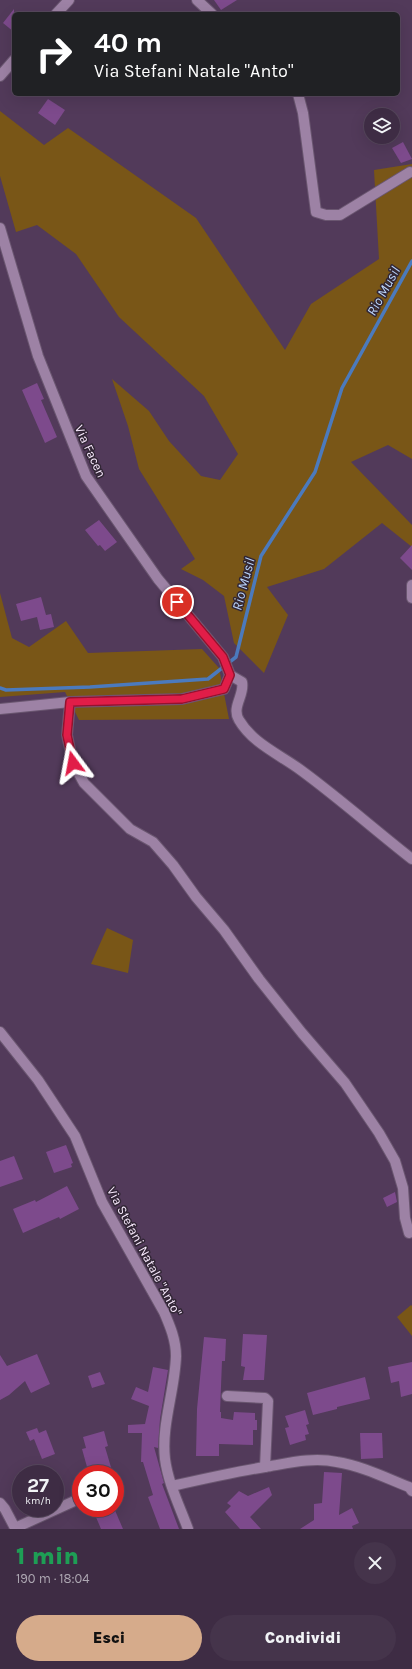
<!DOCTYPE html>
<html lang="it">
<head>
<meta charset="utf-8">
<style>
  body { margin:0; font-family:Karla,sans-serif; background:#45344b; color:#f1f3f6; height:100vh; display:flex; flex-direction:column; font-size:15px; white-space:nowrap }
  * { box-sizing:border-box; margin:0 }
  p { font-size:13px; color:#ada7b2 }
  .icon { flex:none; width:22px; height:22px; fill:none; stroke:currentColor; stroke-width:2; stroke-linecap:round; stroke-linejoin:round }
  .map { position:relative; height:1529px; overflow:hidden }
  .sheet { display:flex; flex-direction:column; background:#3e2c44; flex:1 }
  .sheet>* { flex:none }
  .hud { position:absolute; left:12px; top:12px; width:388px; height:84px; border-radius:6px; box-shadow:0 4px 16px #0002,0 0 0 1px #57485d; background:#202124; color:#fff; overflow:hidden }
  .fabs { position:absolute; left:364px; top:108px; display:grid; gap:8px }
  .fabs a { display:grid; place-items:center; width:36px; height:36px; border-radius:50%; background:#3e2c44; box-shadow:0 4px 16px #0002,0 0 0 1px #57485d; font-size:20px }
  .speed { position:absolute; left:12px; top:1465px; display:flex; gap:8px; font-size:20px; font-weight:700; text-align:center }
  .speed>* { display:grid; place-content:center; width:52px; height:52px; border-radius:50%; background:#3e2c44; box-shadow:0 4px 16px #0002,0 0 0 1px #57485d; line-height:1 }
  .speed small { font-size:10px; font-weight:400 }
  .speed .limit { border:6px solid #d22; background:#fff; color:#111 }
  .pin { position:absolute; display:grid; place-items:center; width:34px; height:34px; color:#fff; margin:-17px; border:2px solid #fff; border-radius:50%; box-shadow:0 1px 4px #0007 }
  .me { position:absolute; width:44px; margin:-22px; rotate:347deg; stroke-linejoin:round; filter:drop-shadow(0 0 3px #0008) }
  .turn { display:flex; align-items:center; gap:14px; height:84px; padding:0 16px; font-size:18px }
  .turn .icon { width:52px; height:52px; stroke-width:2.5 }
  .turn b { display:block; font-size:28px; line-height:34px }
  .round { display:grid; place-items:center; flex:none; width:42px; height:42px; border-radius:21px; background:#45344b }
  .headline { display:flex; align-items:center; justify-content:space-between; height:68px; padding:0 16px }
  h1 { font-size:24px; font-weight:800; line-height:30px; color:#1e9e55 }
  .button { display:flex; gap:8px; margin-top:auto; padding:8px 16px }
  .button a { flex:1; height:46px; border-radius:24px; background:#d6ab8b; color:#111; font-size:16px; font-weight:800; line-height:46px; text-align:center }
  .button a+a { background:#45344b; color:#f1f3f6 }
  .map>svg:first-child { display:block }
  .green { fill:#795617 }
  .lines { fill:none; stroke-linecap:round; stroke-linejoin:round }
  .stream { stroke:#4b7abd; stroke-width:3.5 }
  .building { fill:#7d4a8c }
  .minor-casing { stroke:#6a5670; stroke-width:12 }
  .minor { stroke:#9d82a5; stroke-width:10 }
  .route-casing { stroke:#92132f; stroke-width:10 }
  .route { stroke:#e11d48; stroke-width:7 }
  .labels { text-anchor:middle; stroke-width:3; stroke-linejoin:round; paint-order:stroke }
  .street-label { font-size:13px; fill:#faebff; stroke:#312635 }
  .water-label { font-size:14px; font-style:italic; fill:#bbd5fa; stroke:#312635 }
</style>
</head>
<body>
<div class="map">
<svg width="412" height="1529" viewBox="0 0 412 1529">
  <rect width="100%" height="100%" fill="#523a5a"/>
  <g class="green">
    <path d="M0,111l44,34 24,-17 128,90 89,132 26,-46 68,-45 -5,-89 38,-6v295l-24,-14 -37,17 61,63v22l-30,-24 -58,46 -57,18 21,28 -24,58 -30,-30 -10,-47 -21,-16 -22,-11 14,-10 -56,-90 -11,-43 -16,-47 37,32 20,30 32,35 19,4 18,-26 -34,-58 -85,-79 -43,-63 -39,-29 -21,7 -16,-56z"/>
    <path d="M0,593l12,45 17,9 37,-26 22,32 114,-4 17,19 10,51 -150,1 -14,-28 -65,5z"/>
    <path d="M107,928l26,12 -5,33 -37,-9z"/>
    <path d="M411,1305l1,1v30l-15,-19z"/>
  </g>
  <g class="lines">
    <path class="stream" d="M0,688l6,2 84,-3 118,-8 28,-22 25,-101 54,-84 27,-84 70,-127"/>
  </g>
  <g class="building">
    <path d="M214,0h23l-16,10z"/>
    <path d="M14,9v23l-11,-9z"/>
    <path d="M48,99l17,11 -10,15 -17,-12z"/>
    <path d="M403,142l9,17 -11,4 -9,-15z"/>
    <path d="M37,383l7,16 -3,1 16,37 -12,6 -23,-53z"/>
    <path d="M99,520l18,22 -12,9 -5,-6 -2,1 -13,-16z"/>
    <path d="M412,545v25l-12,-12z"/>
    <path d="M41,597l5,18 5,-1 3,13 -14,3 -3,-13 -16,4 -5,-17z"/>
    <path d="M66,1145l7,18 -2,1 1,3 -18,6 -8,-21z"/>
    <path d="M14,1156l9,23 -23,8v-26z"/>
    <path d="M67,1186l12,23 -19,10 -1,-2 -36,16 -10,-24 22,-9 1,2z"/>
    <path d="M395,1192l2,10 -10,5 -4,-9z"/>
    <path d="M243,1334l24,1 -3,45h-21l2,-13 -4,-1z"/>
    <path d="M204,1337l22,2 -1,22h-3l-2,51h1v6l12,2 1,-8 21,1v7h2v10h-4v15l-34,-1v12h-23l1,-47z"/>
    <path d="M37,1354l13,30 -19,9 -6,-12 -16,14 -9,5v-45l7,11z"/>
    <path d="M412,1362v32l-11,3 -2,-16 -8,2 -3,-16z"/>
    <path d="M153,1367l15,3 -8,49 -2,29 -4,-1 10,36 -2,1 17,45h-19l-12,-32 5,-2 -10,-33h-2l1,-29h-14v-8l17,-1 4,-18 -18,-7 5,-12 12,5z"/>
    <path d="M100,1372l5,12 -13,4 -4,-12z"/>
    <path d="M365,1377l5,22 -33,8v2l-24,6 -6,-22z"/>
    <path d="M305,1410l4,14 -3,1 3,9 -4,1 1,5 -16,5 -5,-17 4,-1 -4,-11z"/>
    <path d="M37,1428l2,5 7,-3 9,24 -13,5 -8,-20 -4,2 -4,-9z"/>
    <path d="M104,1431l4,15 -3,1 8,27h-24l-7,-25 4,-1 -3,-11z"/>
    <path d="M360,1433h22l1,25 -22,1z"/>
    <path d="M324,1472l18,1 -3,42 13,-7 7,15 -7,3 1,3h-53l14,-9v-16l8,-1z"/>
    <path d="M269,1487l3,8 -22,22 11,12h-21l-15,-17 6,-6 -4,-3 12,-12 9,5z"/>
    <path d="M98,1508h16l9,21h-22l-8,-19z"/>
  </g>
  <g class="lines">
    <g class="minor-casing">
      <g id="minor">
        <path d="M197,0l15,14"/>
        <path d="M56,14l13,-14"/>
        <path d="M0,76l14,-16"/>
        <path d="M298,94l5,19 13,99 10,3h14l70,-43"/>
        <path d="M0,228l38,128 48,120 72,103 65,78 7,18"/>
        <path d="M412,585v13"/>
        <path d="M230,675l12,7c3,13 -11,25 -3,38 14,24 42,35 63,51 38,28 73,59 110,88"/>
        <path d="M70,702l-3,33 6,28 11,20 46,46 23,13 20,23 23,32 28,33 35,49 43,54 43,50 34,50 16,28 8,27 2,30 4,15"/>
        <path d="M0,709l70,-7 112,-3 42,-10 6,-14"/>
        <path d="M0,1032l38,48 37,56 27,66 62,110c6,14 12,28 12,44 -1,34 -15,69 -11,103 3,24 15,48 23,70"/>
        <path d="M227,1396l38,2 3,3 -3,66"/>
        <path d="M172,1486c31,-7 62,-14 93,-19 24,-4 48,-10 72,-5 25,4 49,16 72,25l3,4"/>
        <path d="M0,1503l5,6 10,19 66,-30"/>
      </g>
    </g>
    <use href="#minor" class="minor"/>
  </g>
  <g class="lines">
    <g class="route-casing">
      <path id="route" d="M73,763l-6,-28 3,-33 112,-3 42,-10 6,-14 -7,-18 -46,-55"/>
    </g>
    <use href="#route" class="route"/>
  </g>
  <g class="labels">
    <g class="street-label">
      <text transform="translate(91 451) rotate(65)" y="5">Via Facen</text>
      <text transform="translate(145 1251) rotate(62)" y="5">Via Stefani Natale "Anto"</text>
    </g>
    <g class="water-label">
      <text transform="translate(383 291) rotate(-61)" y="5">Rio Musil</text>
      <text transform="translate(243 584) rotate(-75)" y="5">Rio Musil</text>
    </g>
  </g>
</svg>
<div class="fabs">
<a><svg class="icon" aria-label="layers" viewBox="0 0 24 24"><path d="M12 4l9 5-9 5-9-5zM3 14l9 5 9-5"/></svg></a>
</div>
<div class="speed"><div>27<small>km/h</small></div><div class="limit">30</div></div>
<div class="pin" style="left:177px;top:602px;background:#d93025"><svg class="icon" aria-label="arrive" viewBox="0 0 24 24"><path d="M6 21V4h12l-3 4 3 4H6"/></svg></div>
<svg class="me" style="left:73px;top:763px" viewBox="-20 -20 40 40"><path d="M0-17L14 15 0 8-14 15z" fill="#e11d48" stroke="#fff" stroke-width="4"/></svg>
<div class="hud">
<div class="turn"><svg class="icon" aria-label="right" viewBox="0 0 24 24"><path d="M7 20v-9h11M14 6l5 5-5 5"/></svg><div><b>40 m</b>Via Stefani Natale &quot;Anto&quot;</div></div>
</div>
</div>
<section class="sheet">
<div class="headline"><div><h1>1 min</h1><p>190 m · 18:04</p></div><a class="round"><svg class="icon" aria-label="close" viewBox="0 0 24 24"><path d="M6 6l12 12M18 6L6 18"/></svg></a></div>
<div class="button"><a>Esci</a><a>Condividi</a></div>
</section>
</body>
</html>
